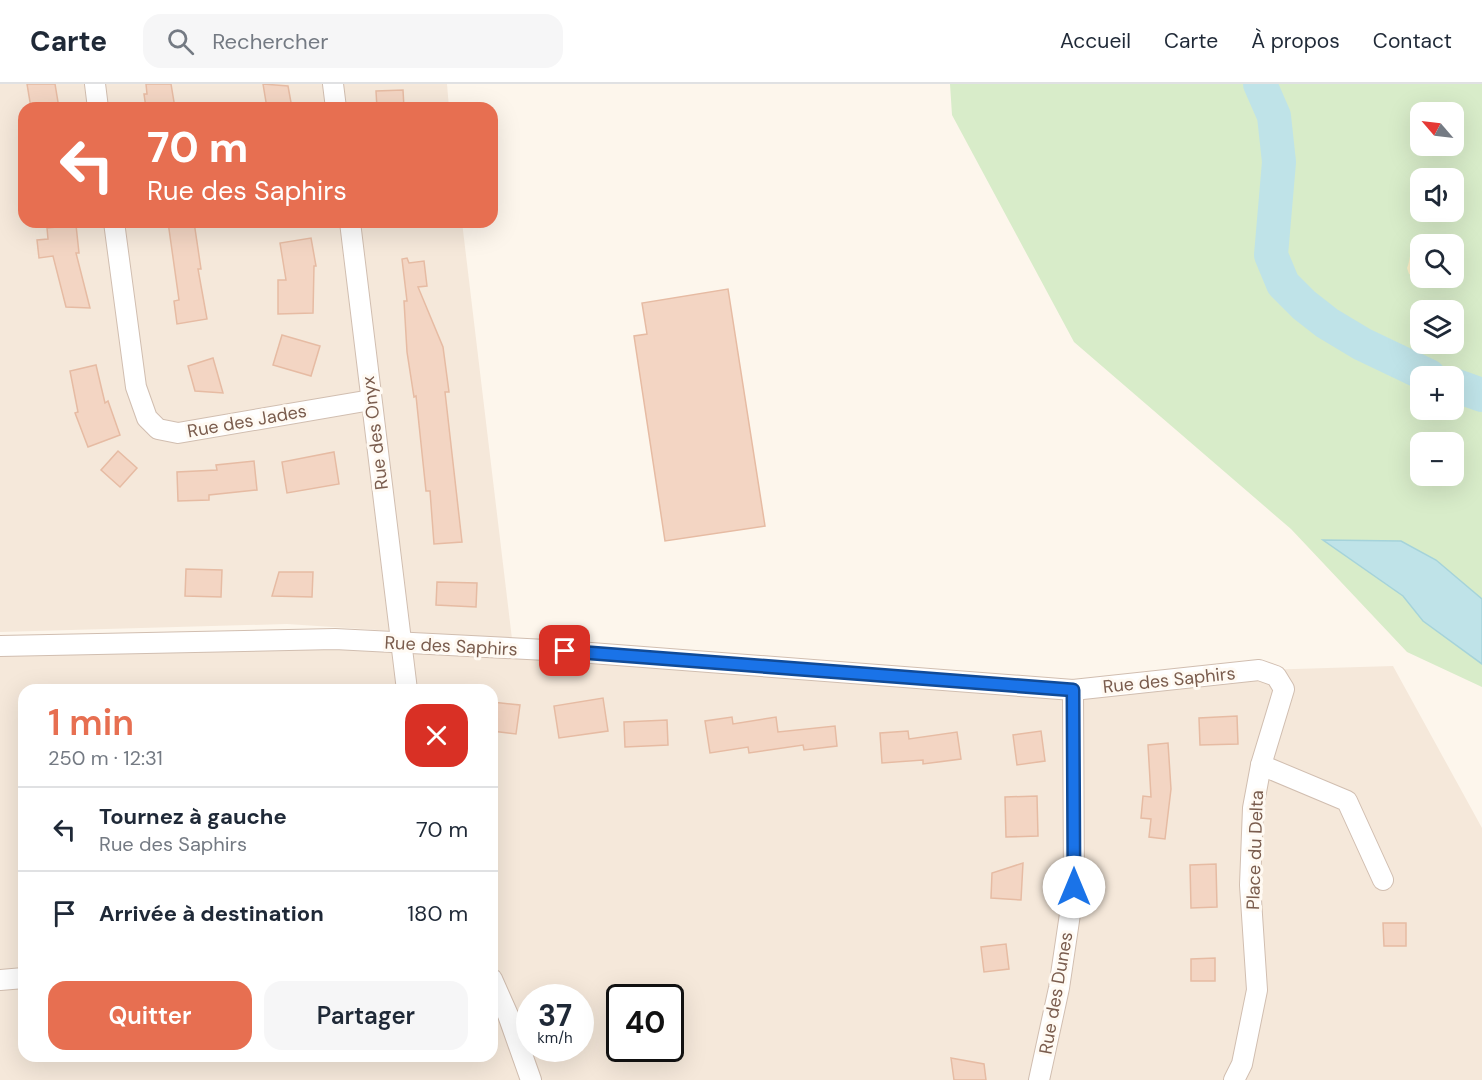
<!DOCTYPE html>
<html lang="fr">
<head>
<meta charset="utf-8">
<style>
  body { margin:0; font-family:"DM Sans",sans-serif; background:#f6f6f7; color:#1f2937; height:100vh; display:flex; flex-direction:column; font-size:22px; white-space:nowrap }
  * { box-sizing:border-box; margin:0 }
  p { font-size:20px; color:#747a83 }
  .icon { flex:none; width:33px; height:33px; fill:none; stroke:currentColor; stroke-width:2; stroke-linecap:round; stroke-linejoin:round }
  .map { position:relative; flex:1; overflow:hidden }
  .panel { position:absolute; left:18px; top:600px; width:480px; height:378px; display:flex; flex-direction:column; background:#fff; border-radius:18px; box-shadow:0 6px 24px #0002 }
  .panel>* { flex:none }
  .hud { position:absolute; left:18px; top:18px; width:480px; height:126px; border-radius:18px; box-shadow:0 6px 24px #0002; background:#e76f51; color:#fff; overflow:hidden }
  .needle { width:39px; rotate:298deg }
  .controls { position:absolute; left:1410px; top:18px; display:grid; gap:12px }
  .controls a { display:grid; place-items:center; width:54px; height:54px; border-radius:12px; background:#fff; box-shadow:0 6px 24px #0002; font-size:30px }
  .speed { position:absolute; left:516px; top:900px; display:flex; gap:12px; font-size:30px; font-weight:700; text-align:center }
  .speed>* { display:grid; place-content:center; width:78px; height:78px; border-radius:50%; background:#fff; box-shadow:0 6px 24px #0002; line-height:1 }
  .speed small { font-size:15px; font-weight:400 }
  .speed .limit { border:3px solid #111; border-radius:9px; background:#fff; color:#111 }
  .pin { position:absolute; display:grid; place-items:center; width:51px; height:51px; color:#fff; margin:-26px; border-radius:12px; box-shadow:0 3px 9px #0006 }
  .me { position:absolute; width:66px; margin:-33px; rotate:0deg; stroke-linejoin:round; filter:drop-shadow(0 0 4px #0008) }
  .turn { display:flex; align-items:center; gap:21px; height:126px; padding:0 30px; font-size:27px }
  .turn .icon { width:78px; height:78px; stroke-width:2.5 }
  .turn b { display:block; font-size:42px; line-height:51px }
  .round { display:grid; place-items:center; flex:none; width:63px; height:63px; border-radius:18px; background:#f6f6f7 }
  .headline { display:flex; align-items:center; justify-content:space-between; height:102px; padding:0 30px }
  h1 { font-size:36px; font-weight:600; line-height:45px; color:#e76f51 }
  .primary-button { display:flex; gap:12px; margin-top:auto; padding:12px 30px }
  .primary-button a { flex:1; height:69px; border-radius:18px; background:#e76f51; color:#fff; font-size:24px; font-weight:600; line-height:69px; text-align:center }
  .primary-button a+a { background:#f6f6f7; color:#1f2937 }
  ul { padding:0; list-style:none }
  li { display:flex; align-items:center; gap:18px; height:84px; padding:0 30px; border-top:2px solid #e0e1e3 }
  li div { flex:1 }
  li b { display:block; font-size:22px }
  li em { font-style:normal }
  header { display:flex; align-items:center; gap:36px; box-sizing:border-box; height:84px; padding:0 30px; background:#fff; border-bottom:2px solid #e0e1e3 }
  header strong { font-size:28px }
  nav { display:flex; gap:33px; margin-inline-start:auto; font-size:21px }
  .search { width:420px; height:54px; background:#f6f6f7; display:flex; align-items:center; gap:15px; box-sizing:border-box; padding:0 21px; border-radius:18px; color:#747a83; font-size:22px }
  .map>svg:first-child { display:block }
  .residential { fill:#f5e8da; fill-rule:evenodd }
  .green { fill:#d8ecc9; fill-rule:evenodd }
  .sand { fill:#fcefc7 }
  .water { fill:#bfe3e8; stroke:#a5d3da; stroke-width:1.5 }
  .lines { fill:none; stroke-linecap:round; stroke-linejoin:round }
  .river { stroke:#bfe3e8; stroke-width:34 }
  .building { fill:#f3d5c3; stroke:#e6bba3; stroke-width:1.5 }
  .minor-casing { stroke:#d1beb0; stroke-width:22 }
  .minor { stroke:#fff; stroke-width:20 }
  .route-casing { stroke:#114b97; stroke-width:15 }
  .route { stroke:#1a73e8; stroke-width:10 }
  .labels { text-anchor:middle; stroke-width:6; stroke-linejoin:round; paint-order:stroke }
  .street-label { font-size:18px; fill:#7a5c4d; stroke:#fffaf3 }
</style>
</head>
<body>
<header>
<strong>Carte</strong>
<div class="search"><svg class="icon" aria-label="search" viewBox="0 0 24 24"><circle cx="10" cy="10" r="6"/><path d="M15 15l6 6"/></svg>Rechercher</div>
<nav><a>Accueil</a><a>Carte</a><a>À propos</a><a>Contact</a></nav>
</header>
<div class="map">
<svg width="1482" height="996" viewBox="0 0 1482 996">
  <rect width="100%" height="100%" fill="#fdf6ec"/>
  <g class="residential">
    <path d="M0,0h447l2,24h-425v114h438l50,417 -225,-15 -287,8z"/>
    <path d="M335,555l738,51 186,-20 134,-4 89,162v252h-1482v-434zM24,606h468v366h-468zM530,914h50v50h-50zM620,914h50v50h-50z"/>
  </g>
  <path class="green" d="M950,0h532v603l-75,-35 -116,-123 -217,-187 -122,-227zM1420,28h34v34h-34zM1420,94h34v34h-34zM1420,160h34v34h-34zM1420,226h34v34h-34zM1420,292h34v34h-34zM1420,358h34v34h-34z"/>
  <path class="sand" d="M1418,155h5l8,5h-11v31l-4,2 -7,-3 -2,-6c4,-9 2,-22 11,-29z"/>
  <path class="water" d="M1323,456l78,1 35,19 46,39v65l-59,-43 -20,-25z"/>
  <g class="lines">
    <g class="river">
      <path d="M1260,0l14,32 5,46 -8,93 12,29 21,21 23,18 35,21 67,32"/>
      <path d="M1454,301l28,10"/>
    </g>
  </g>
  <g class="building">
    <path d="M27,0h28l4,24h-28z"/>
    <path d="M146,0h25l4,24h-29l-2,-14h3z"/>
    <path d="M263,0l25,2 4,22h-25z"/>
    <path d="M403,6l1,18h-27l-1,-17z"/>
    <path d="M168,138h26l7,47h-3l9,50 -30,5 -3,-23 5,-1z"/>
    <path d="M76,141l3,28h-3l14,55 -24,-1 -13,-51 -14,2 -2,-18 11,-1 -1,-11z"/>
    <path d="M311,154l5,28h-2l-1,47 -35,1v-34h8l-6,-37z"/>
    <path d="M407,174l2,5 15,-2 3,25 -9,1 25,60 6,45h-4l17,150 -28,2 -4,-53h-4l-10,-95 -2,1 -7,-45 -3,-51h3l-5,-42z"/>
    <path d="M728,205l37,237 -100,15 -31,-205 13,-2 -5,-31z"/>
    <path d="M282,251l38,11 -9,30 -38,-11z"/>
    <path d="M213,274l10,35 -28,-2 -7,-25z"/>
    <path d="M96,281l9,38 3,-2 12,34 -32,12 -13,-34 3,-1 -8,-41z"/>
    <path d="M118,367l19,17 -17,19 -19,-17z"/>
    <path d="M334,368l5,32 -52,9 -5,-31z"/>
    <path d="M254,377l3,29 -48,5v5l-31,1 -1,-29 40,-2 -1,-5z"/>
    <path d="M186,485l36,1 -1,27 -36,-1z"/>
    <path d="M279,488h34l-1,25 -40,-1z"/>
    <path d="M437,498l40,1 -1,24 -40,-2z"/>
    <path d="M603,614l5,33 -49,7 -5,-32z"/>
    <path d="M492,618l28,3 -4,29 -24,-3z"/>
    <path d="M1237,632l1,28 -38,1 -1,-27z"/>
    <path d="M732,633l1,7 43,-7 2,15 57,-6 2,20 -33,4 -1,-5 -54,8 -1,-6 -38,6 -5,-32z"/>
    <path d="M667,636l1,25 -43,2 -1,-25z"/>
    <path d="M908,647l1,8 48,-7 4,27 -38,5v-4l-41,3 -2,-30z"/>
    <path d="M1041,647l4,30 -28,4 -4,-30z"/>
    <path d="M1168,659l3,46 -6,50 -16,-2 2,-18 -10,-1 2,-22 8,1 -3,-52z"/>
    <path d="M1037,712l1,40 -32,1 -1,-40z"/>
    <path d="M1023,779l-2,37 -30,-2 1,-25z"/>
    <path d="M1216,780l1,43 -26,1 -1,-43z"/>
    <path d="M1383,839h23v23h-22z"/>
    <path d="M1006,860l3,25 -25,3 -3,-25z"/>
    <path d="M1215,874v23h-24v-22z"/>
    <path d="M951,974l33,6 2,16h-32z"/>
  </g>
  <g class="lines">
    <g class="minor-casing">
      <g id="minor">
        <path d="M95,0l3,24"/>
        <path d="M333,0l3,24"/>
        <path d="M114,138l22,165 11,31 11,11 20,4 193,-33"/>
        <path d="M350,138l57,468"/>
        <path d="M0,562l335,-7 230,12 508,39 186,-20 17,6 8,13 -23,76 -8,43 -3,77 7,105 -15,74 -8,16"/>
        <path d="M1261,681l86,36 36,79"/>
        <path d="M492,895l16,36 23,65"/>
        <path d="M0,896l24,-2"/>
        <path d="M1039,996l20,-92 15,-101 -1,-197"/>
      </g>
    </g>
    <use href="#minor" class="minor"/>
  </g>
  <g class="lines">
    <g class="route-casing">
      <path id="route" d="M565,567l508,39 1,197"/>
    </g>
    <use href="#route" class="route"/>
  </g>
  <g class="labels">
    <g class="street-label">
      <text transform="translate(247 337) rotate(-10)" y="6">Rue des Jades</text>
      <text transform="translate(375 349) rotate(-97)" y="6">Rue des Onyx</text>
      <text transform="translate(451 562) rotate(3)" y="6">Rue des Saphirs</text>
      <text transform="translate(1169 596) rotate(-6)" y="6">Rue des Saphirs</text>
      <text transform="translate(1255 766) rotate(-88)" y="6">Place du Delta</text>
      <text transform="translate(1056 909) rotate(-80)" y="6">Rue des Dunes</text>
    </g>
  </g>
</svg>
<div class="controls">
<a><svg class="needle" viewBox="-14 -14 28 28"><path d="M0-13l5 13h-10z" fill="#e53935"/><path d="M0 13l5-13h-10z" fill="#747a83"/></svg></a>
<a><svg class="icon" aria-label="sound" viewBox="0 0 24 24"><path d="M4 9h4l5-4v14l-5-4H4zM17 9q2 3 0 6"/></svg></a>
<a><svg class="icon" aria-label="search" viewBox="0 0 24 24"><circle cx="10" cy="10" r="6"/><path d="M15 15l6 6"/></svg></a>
<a><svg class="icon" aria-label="layers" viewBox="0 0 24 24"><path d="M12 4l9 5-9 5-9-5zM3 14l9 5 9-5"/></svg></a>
<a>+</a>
<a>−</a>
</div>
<div class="speed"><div>37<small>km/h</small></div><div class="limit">40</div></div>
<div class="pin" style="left:565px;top:567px;background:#d93025"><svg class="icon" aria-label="arrive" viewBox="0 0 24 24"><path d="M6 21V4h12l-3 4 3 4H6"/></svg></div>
<svg class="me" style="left:1074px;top:803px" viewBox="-20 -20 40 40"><circle r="19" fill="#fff"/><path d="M0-13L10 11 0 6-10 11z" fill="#1a73e8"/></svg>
<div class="hud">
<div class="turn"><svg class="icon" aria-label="left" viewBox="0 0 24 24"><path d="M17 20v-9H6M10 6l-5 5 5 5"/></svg><div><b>70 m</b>Rue des Saphirs</div></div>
</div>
<section class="panel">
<div class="headline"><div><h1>1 min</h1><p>250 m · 12:31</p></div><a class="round" style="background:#d93025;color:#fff"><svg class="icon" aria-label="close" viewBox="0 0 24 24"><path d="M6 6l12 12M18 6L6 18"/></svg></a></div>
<ul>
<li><svg class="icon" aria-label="left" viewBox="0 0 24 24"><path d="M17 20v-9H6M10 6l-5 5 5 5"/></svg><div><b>Tournez à gauche</b><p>Rue des Saphirs</p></div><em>70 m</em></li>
<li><svg class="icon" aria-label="arrive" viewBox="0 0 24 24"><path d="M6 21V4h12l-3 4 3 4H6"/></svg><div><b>Arrivée à destination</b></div><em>180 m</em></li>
</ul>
<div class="primary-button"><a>Quitter</a><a>Partager</a></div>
</section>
</div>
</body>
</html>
